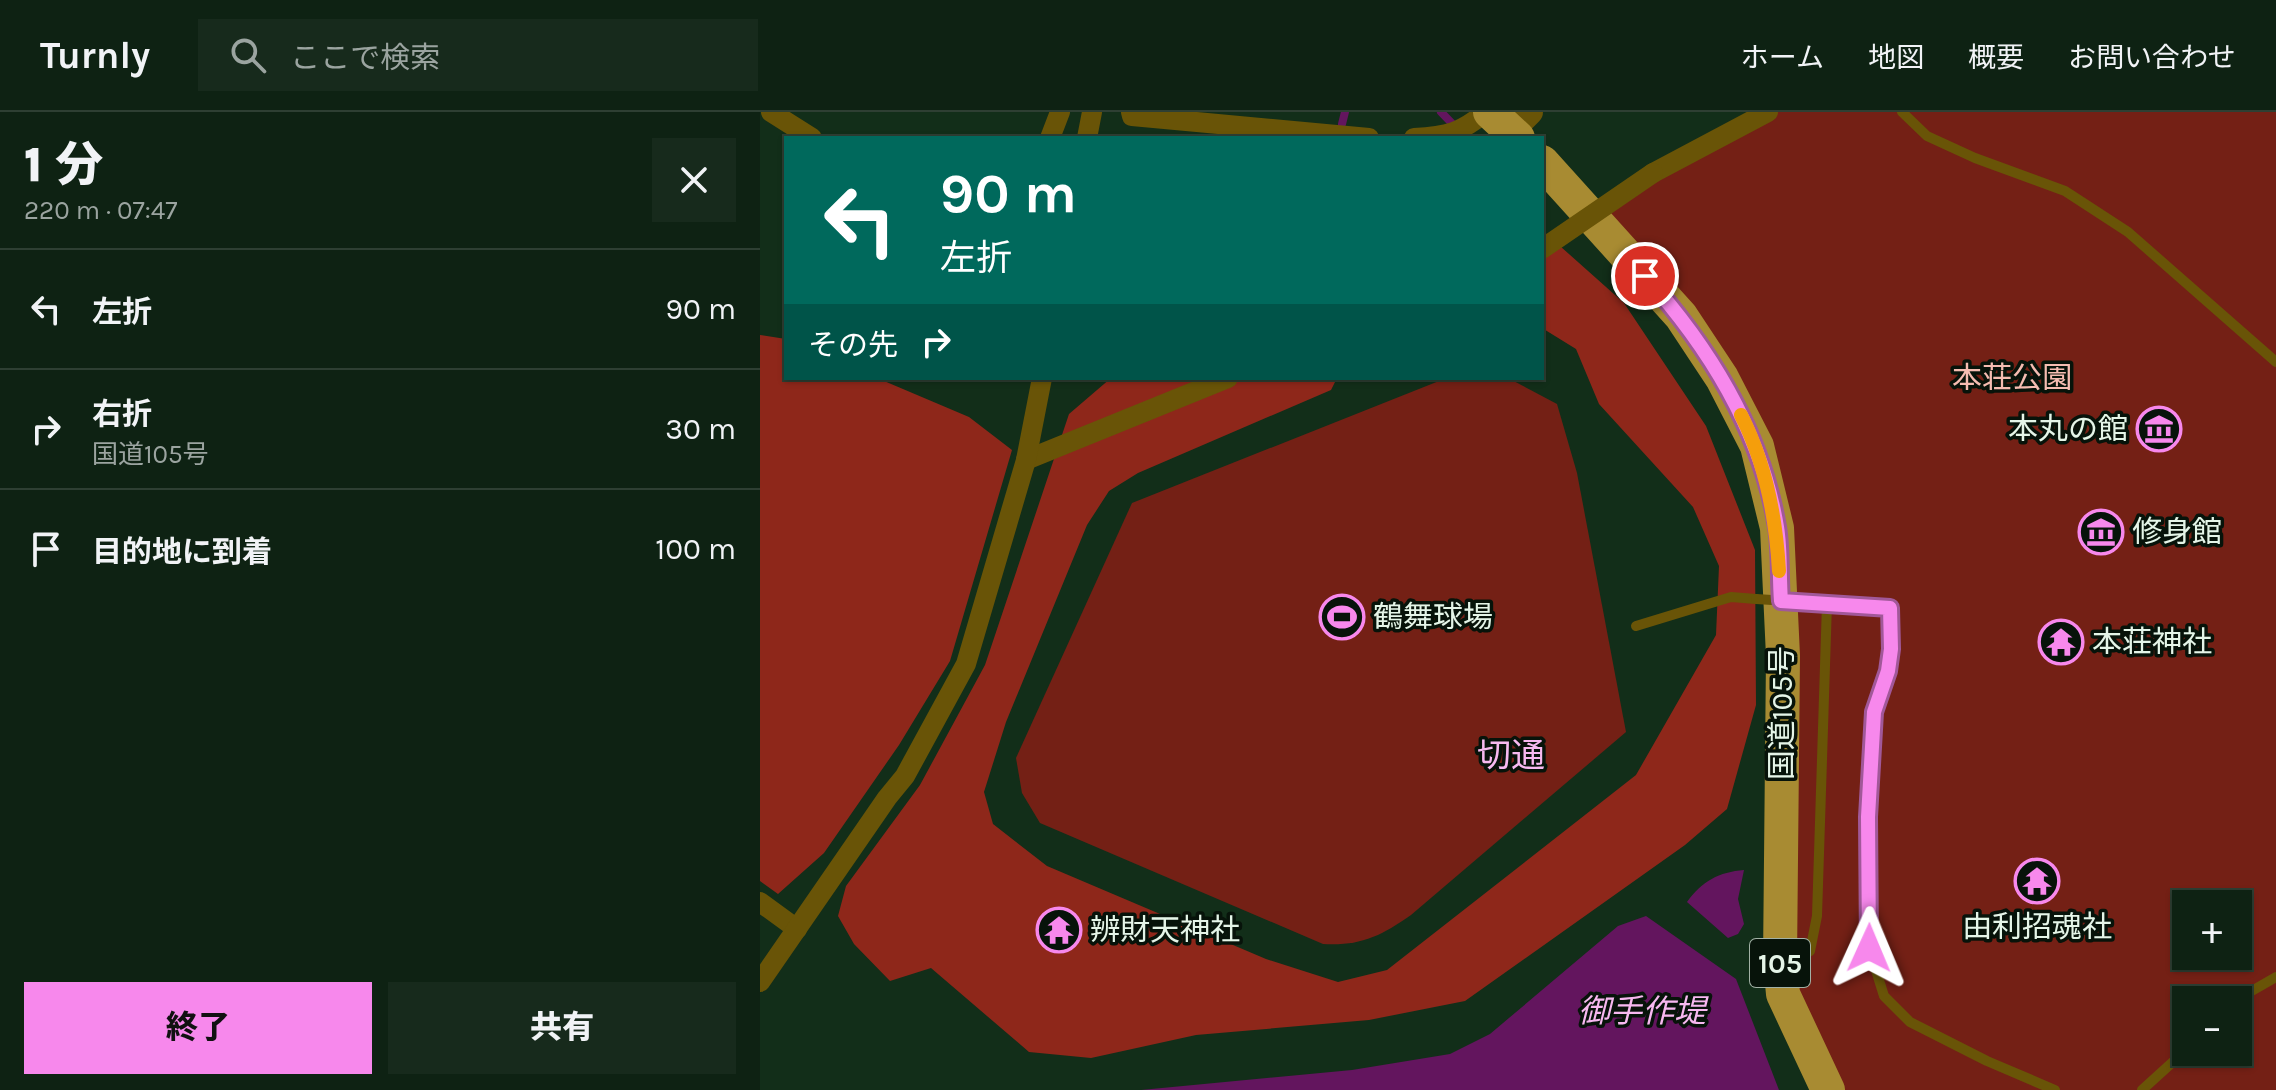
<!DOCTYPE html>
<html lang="ja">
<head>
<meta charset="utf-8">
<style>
  body { margin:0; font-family:Karla,"Noto Sans JP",sans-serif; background:#172a1c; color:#f1f3f6; height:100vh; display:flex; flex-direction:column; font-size:30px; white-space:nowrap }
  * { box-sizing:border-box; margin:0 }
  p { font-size:26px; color:#9ba4a0 }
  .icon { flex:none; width:44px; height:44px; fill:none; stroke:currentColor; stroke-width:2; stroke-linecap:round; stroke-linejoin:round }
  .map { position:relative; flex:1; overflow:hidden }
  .sheet { display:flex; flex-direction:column; background:#0e2213; width:760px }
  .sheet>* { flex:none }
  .banner { position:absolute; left:24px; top:24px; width:760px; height:244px; border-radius:0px; box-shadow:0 2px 6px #0004,0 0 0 2px #2e3f33; background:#00695c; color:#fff; overflow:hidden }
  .fabs { position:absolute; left:1412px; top:778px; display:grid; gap:16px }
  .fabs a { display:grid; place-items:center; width:80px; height:80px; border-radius:0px; background:#0e2213; box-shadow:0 2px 6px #0004,0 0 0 2px #2e3f33; font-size:40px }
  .pin { position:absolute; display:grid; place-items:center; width:68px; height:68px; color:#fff; margin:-34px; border:4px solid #fff; border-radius:50%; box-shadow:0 2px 8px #0007 }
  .me { position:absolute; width:88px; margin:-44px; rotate:1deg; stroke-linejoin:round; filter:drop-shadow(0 0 6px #0008) }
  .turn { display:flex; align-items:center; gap:28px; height:168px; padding:0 24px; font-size:36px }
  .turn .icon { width:104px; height:104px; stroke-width:2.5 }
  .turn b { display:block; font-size:56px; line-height:68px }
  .then { display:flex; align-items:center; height:76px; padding:0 24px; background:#0003; gap:16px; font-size:30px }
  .round { display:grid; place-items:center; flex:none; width:84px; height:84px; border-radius:0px; background:#172a1c }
  .head { display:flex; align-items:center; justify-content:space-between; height:136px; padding:0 24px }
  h1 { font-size:48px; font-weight:800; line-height:60px }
  .action { display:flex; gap:16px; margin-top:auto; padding:16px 24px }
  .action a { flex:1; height:92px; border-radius:0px; background:#f788ec; color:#111; font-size:32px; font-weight:800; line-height:92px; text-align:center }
  .action a+a { background:#172a1c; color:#f1f3f6 }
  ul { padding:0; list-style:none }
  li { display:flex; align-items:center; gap:24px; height:120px; padding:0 24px; border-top:2px solid #2e3f33 }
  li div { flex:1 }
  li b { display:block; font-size:30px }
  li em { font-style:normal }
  header { display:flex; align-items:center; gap:48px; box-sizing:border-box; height:112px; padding:0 40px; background:#0e2213; border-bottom:2px solid #2e3f33 }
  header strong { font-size:38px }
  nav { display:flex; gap:44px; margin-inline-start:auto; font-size:28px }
  .search { width:560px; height:72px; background:#172a1c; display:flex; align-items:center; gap:20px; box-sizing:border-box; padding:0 28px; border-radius:0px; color:#9ba4a0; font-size:30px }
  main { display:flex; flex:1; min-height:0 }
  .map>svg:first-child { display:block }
  .green { fill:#742015; fill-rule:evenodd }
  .forest { fill:#8e271a }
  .water { fill:#63155e }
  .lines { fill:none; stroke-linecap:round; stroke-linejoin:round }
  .stream { stroke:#63155e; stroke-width:8 }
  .service { stroke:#695407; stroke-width:10 }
  .minor { stroke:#695407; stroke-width:20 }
  .tertiary { stroke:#695407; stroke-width:26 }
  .trunk { stroke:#a88b32; stroke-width:34 }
  .service-bridge { stroke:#695407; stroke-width:10 }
  .minor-bridge { stroke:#695407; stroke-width:20 }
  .route-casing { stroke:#a15899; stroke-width:20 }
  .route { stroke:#f788ec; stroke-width:14 }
  .slow { stroke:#f59e0b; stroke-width:14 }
  .labels { text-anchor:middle; stroke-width:7; stroke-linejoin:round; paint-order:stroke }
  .shield { fill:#07130a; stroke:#a2b1a5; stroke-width:2 }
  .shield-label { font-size:28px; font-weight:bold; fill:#e5f5e8 }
  .park-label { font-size:30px; fill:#f5bcb1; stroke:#07130a }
  .poi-label { font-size:30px; fill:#e5f5e8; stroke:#07130a; text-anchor:start }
  .street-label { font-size:30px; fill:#e5f5e8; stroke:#07130a }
  .water-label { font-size:32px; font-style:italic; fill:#f7b8f0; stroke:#07130a }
  .quarter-label { font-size:34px; fill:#f7b9f0; stroke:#07130a }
</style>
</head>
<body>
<header>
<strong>Turnly</strong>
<div class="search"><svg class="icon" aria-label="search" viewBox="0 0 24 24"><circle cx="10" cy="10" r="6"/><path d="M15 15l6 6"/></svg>ここで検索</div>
<nav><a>ホーム</a><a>地図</a><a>概要</a><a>お問い合わせ</a></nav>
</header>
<main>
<section class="sheet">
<div class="head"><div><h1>1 分</h1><p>220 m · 07:47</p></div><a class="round"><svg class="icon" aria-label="close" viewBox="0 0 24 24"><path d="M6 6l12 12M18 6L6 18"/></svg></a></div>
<ul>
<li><svg class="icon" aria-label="left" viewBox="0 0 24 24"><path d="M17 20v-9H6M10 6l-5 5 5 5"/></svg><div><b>左折</b></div><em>90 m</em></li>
<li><svg class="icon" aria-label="right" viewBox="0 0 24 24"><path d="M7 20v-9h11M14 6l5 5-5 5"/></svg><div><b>右折</b><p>国道105号</p></div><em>30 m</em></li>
<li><svg class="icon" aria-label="arrive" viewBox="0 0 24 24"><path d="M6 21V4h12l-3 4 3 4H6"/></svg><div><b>目的地に到着</b></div><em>100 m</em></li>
</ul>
<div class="action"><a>終了</a><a>共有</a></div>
</section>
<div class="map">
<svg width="1516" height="978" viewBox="0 0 1516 978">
  <rect width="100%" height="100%" fill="#122e19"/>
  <g class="green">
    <path d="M1008,0h508v978h-448l-32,-66 -39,-578 -166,-230zM1426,792h52v52h-52zM1426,888h52v52h-52z"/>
    <path d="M698,266h50l49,26 20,69 49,259 -215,183c-30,21 -50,31 -88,29l-283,-121 -18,-30 -6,-35 116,-255 307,-122z"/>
  </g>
  <g class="forest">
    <path d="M782,118l82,73 82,123 49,124 1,155 -29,104 -42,36 -220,156 -96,19 -173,15 -105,23 -62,-6 -98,-84 -41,13 -36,-37 -16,-28 8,-30 74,-101 65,-120 84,-251 42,-36h226l-6,12 -193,83 -29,18 -22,34 -81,197 -22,70 9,32 54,42 219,93 72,23 49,-12 249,-195 80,-140 3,-69 -26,-59 -94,-103 -23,-55 -34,-21z"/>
    <path d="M0,223l26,4v39h91l92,39 43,33 -62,211 -51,84 -75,108 -46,41 -18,-13z"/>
  </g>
  <g class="water">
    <path d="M984,758l-6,29 6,25 -6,10 -10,4 -41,-36c15,-21 32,-30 57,-32z"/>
    <path d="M886,804l90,63 43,111h-638l211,-20 98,-16 40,-20 128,-108z"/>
  </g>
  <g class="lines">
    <g class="stream">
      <path d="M681,0l25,26"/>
      <path d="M582,12l3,-12"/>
    </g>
    <g class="service">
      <path d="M1142,0l25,24 48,22 90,33 63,41 148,130"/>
      <path d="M1045,490l85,6 1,41 -3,22 -14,41 -6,105 1,131 15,48 26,26 77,39 68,29"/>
      <path d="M876,514l95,-29 25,2"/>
      <path d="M1050,839l7,-35 10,-313"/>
      <path d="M1476,888l40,-23"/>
      <path d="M1382,978l44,-40"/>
    </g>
    <g class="minor">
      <path d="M11,0l41,26"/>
      <path d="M371,0l1,4 237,22"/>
      <path d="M290,26l10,-26"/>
      <path d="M327,26l5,-26"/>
      <path d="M654,26c34,-2 46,-5 72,-26"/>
      <path d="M893,61l115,-61"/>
      <path d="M266,348l202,-82"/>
      <path d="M0,790l37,27"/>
      <path d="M0,870l127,-184 18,-22 61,-112 60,-204 16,-82"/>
    </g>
    <path class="tertiary" d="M751,19l19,-19"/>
    <g class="trunk">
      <path d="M730,0l28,26"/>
      <path d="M782,50l139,154 41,62 35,68 20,82 6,128 -3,305 3,33 45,96"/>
    </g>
    <path class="service-bridge" d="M996,487l49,3"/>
    <path class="minor-bridge" d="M782,137l111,-76"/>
  </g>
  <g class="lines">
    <g class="route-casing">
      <path id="route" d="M885,164c65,72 116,155 132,251 4,24 2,50 4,74l109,7 1,41 -3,22 -14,41 -6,105 1,131"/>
    </g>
    <use href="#route" class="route"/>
    <path class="slow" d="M981,303c25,49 35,102 38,156"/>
  </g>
  <defs>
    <g id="museum-ring" transform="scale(2.3)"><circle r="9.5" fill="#07130a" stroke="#f788ec" stroke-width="1.5"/><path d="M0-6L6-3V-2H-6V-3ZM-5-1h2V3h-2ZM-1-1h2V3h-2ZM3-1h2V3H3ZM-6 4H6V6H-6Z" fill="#f788ec"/></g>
    <g id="stadium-ring" transform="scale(2.3)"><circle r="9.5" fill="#07130a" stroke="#f788ec" stroke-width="1.5"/><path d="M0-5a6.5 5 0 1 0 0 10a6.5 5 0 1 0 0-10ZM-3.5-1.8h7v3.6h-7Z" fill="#f788ec"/></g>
    <g id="temple-ring" transform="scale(2.3)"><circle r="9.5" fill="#07130a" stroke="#f788ec" stroke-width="1.5"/><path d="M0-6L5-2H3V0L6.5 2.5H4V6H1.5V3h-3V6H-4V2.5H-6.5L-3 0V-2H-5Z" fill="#f788ec"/></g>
  </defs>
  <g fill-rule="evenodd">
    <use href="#museum-ring" x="1399" y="317"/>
    <use href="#museum-ring" x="1341" y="420"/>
    <use href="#stadium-ring" x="582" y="505"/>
    <use href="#temple-ring" x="1301" y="530"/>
    <use href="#temple-ring" x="1277" y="769"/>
    <use href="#temple-ring" x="299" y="818"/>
  </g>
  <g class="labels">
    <rect class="shield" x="990" y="827" width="60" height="48" rx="6"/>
    <g class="shield-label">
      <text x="1020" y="861">105</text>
    </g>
    <g class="park-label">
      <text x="1252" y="276">本荘公園</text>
    </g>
    <g class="poi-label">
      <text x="1368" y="327" text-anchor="end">本丸の館</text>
      <text x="1372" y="430">修身館</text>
      <text x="613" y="515">鶴舞球場</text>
      <text x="1332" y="540">本荘神社</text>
      <text x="1277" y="825" text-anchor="middle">由利招魂社</text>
      <text x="330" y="828">辨財天神社</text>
    </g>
    <g class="street-label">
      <text transform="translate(1022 601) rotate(-90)" y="10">国道105号</text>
    </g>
    <g class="water-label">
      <text x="882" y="910">御手作堤</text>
    </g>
    <g class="quarter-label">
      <text x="751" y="655">切通</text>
    </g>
  </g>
</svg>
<div class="fabs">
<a>+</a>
<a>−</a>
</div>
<div class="pin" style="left:885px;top:164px;background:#d93025"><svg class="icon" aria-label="arrive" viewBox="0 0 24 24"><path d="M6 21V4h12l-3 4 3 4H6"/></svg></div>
<svg class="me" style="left:1109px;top:836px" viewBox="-20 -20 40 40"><path d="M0-17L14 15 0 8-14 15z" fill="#f788ec" stroke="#fff" stroke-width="4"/></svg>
<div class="banner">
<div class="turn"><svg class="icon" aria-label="left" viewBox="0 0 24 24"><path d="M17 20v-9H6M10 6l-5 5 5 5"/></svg><div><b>90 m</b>左折</div></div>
<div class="then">その先<svg class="icon" aria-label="right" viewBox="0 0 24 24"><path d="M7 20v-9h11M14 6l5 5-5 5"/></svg></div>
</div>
</div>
</main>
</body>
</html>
